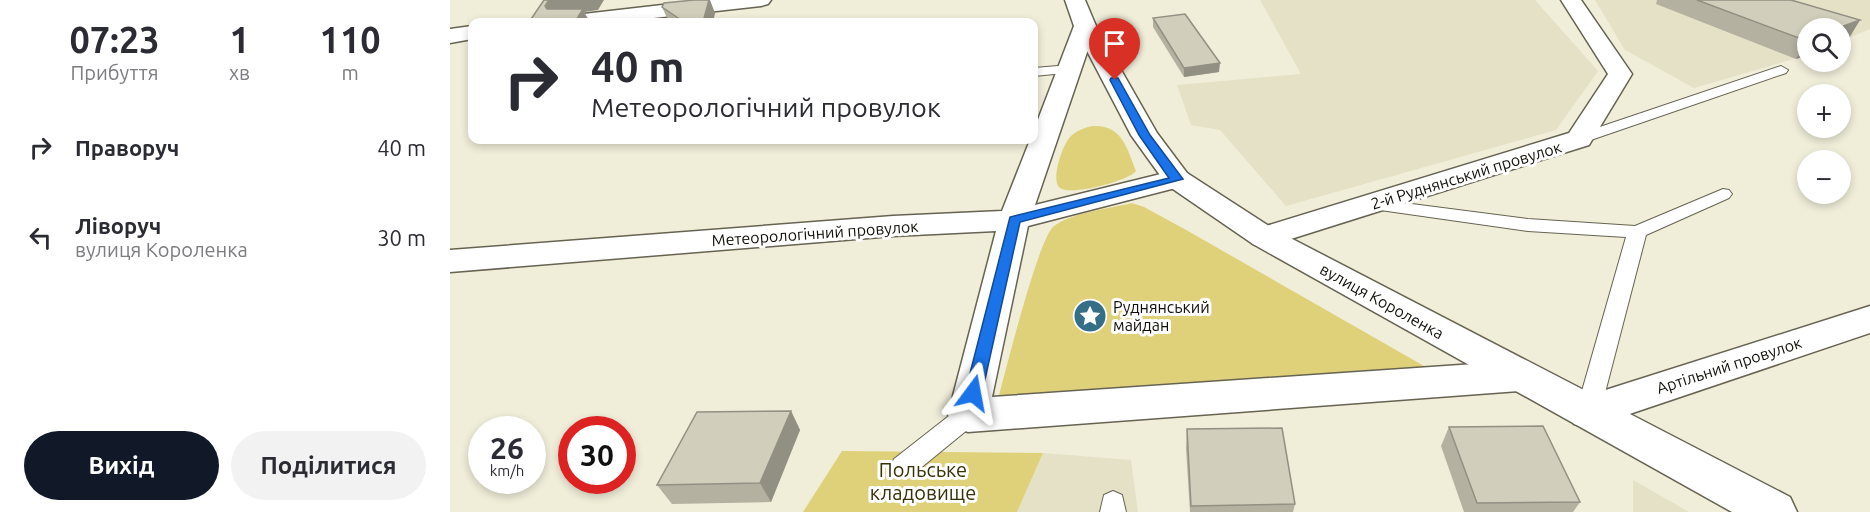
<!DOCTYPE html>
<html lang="uk">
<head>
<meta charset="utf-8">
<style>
  body { margin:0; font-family:Ubuntu,sans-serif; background:#f2f2f3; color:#2b2b33; height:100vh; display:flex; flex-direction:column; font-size:22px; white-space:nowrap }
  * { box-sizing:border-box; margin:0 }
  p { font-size:20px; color:#7c7c81 }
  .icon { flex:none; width:33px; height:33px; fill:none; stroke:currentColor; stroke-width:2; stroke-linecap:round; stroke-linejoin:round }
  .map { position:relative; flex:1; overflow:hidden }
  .sheet { display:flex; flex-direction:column; background:#fff; width:450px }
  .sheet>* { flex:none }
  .hud { position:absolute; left:18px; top:18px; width:570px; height:126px; border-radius:12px; box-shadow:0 3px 9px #0003; background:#fff; color:#2b2b33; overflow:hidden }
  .tools { position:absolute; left:1347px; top:18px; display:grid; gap:12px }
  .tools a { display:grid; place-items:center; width:54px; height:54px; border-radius:50%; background:#fff; box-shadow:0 3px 9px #0003; font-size:30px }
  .speed { position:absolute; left:18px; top:416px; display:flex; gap:12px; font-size:30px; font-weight:700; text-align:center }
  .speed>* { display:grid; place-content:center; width:78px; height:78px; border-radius:50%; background:#fff; box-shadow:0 3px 9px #0003; line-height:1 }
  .speed small { font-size:15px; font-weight:400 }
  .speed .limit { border:9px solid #d22; background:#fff; color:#111 }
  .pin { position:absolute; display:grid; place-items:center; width:51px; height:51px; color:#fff; margin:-62px -26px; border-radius:50% 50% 50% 0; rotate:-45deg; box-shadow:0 0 6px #0007 }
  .pin .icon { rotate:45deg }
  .me { position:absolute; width:66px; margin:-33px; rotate:13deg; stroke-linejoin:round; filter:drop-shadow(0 0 4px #0008) }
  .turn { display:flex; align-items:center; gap:21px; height:126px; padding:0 24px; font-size:27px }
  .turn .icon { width:78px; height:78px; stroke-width:2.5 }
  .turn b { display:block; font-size:42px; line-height:51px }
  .eta { display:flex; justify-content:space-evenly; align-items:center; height:102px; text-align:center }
  .eta b { font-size:36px; font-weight:700; line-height:42px }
  .primary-button { display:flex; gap:12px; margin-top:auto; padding:12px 24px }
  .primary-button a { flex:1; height:69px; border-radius:36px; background:#111827; color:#fff; font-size:24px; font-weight:700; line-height:69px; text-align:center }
  .primary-button a+a { background:#f2f2f3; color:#2b2b33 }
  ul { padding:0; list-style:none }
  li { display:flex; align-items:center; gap:18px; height:90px; padding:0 24px }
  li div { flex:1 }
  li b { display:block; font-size:22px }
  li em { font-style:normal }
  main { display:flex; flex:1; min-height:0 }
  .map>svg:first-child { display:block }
  .built { fill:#e5e1c6 }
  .green { fill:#dfd17a }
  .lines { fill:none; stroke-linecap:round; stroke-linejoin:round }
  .service-casing { stroke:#666352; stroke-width:2 }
  .minor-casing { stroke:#666352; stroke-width:3 }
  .tertiary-casing { stroke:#666352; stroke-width:3 }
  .service { fill:#fff; fill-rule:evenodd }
  .minor { fill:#fff; fill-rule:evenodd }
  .tertiary { fill:#fff; fill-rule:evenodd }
  .wall { fill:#b4b1a1 }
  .shaded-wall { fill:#929083 }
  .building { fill:#d1cebb; stroke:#929083; stroke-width:1.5 }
  .route { fill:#1a73e8; stroke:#114b97; stroke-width:1.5 }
  .labels { text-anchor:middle; stroke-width:6; stroke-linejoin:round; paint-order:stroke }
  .street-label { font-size:16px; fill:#100f09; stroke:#fff }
  .poi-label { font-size:16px; fill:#100f09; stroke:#fff; text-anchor:start }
  .near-park-label { font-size:20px; fill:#383107; stroke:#fff }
</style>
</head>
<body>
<main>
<section class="sheet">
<div class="eta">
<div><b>07:23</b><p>Прибуття</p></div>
<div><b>1</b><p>хв</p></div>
<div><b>110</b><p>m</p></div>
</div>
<ul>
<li><svg class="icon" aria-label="right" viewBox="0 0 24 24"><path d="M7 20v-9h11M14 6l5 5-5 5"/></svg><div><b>Праворуч</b></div><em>40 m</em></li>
<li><svg class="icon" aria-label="left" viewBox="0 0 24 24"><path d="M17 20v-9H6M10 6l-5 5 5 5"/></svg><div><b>Ліворуч</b><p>вулиця Короленка</p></div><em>30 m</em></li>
</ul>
<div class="primary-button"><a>Вихід</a><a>Поділитися</a></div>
</section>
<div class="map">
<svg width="1420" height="512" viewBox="0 0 1420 512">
  <rect width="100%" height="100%" fill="#f0edd9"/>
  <g class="built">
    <path d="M810,0h275l63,71 -42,59 -270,76 -66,-76 -29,-5 -14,-40 124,-11z"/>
    <path d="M1145,0h275v29l-29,12 -1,-13h-32l-1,27 -113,33 -69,-38z"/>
    <path d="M593,453l88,7 7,52h-121z"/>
    <path d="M1183,480l56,32h-56z"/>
  </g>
  <g class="green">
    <path d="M642,126c30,-2 35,22 44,45 -8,10 -65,25 -76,17 -10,-8 3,-45 11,-52 6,-6 14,-8 21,-10z"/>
    <path d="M682,203l12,4 44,24 243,139 -338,20 -96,13c8,-29 40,-160 56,-176 16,-14 59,-19 79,-24z"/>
    <path d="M392,451l201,2 -26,59h-214z"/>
  </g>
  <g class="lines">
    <g class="service-casing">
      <g id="service">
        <path d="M620,65l7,4 -2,3 -41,4v-8z"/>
        <path d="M1331,66l7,4 -2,3 -201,69h-12l-2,-3 2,-3z"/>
        <path d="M1273,189l6,1 3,4 -3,4 -83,37 -46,177 -4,7 -8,3 -8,-3 -4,-7 50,-175 -98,-6 -155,-22 -9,-5 9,-5 155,20 107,7z"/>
        <path d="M518,405l9,3 3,7 -3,7 -65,53 -9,3 -9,-3 -4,-8 4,-8 65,-51z"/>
        <path d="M663,491l9,4 4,17h-26l4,-17z"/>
      </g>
    </g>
    <g class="minor-casing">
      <g id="minor">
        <path d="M256,0h65l-3,4 -7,2 -143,16h-63l3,-5 8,-1z"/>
        <path d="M1111,0h20l51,74 -43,71 -314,99 -11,3 -11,-3 -5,-7 5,-7 316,-97 39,-59z"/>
        <path d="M635,19l8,2 3,5 -61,179 142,-35 10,3 5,6 -5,6 -159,41 -36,171 527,-36 14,4 5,11 -5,11 -14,4 -551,41 -14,-5 -6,-12 48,-184 -103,5 -443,36v-22l443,-34 109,-5 28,-71h4v-10l40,-104 3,-5z"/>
        <path d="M22,26v13l-22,4v-14z"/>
        <path d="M1420,306v27l-282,95 -14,-4 -6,-12 6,-12z"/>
      </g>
    </g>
    <g class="tertiary-casing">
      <path id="tertiary" d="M615,0h20l11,26 61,107 30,40 88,57 515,267 7,15h-65l-479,-268 -86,-59 -36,-50 -57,-109z"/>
    </g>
    <use href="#service" class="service"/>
    <use href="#minor" class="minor"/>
    <use href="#tertiary" class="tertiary"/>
  </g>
  <g class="wall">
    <path d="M1207,0h134l69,20 -11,18 -9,3v-13l-32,27 -12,4 -140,-55z"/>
    <path d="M212,7l53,6 -2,9h-44z"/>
    <path d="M703,18l66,54 -35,5 -31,-50z"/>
    <path d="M341,411l9,19 -29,72 -99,2 -15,-19z"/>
    <path d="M999,427l131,75 -7,10h-109l-23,-66z"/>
    <path d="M737,429l108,75 -2,8h-103l-4,-64z"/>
  </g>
  <g class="shaded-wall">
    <path d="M99,0h55l-6,10 -14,2 6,10 -37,-1 -8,-15z"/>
    <path d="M259,0h1l5,13 -2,9h-10z"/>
    <path d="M1410,20l-11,18 -9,3v-13h-2z"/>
    <path d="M1358,41v14l-12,4z"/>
    <path d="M770,63l-1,9 -35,5v-9z"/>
    <path d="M341,411l9,19 -29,72 -11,-19z"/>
  </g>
  <g class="building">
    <path d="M94,0h5l-4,6 2,3h36l-8,13h-46z"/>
    <path d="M244,0h15l-6,22h-19l-22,-15 2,-4z"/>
    <path d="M1247,0h94l69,20 -22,8h-30l-1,13z"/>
    <path d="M735,14l35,49 -36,5 -31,-50z"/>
    <path d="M566,21v1h-13z"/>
    <path d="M341,411l-31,72 -103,2 40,-73z"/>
    <path d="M1093,426l37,76 -103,1 -28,-76z"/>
    <path d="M832,428l13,76 -104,2 -4,-77z"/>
  </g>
  <path class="route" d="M661,78h7l32,57 33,44 -163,43 -38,171 -3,5h-11l-3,-5 45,-176 159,-39 -30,-43 -29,-55z"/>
  <defs>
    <g id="sight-disc" transform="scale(1.725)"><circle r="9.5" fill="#346e87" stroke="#fff"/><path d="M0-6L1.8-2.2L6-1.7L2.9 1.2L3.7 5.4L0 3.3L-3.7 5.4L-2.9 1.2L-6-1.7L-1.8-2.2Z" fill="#fff"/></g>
  </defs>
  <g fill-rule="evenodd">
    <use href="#sight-disc" x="640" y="316"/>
  </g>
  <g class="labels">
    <g class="street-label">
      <text transform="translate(1016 175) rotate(-17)" y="6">2-й Руднянський провулок</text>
      <text transform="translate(365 233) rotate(-4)" y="6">Метеорологічний провулок</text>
      <text transform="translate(932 301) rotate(29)" y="6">вулиця Короленка</text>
      <text transform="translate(1279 365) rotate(-18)" y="6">Артільний провулок</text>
    </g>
    <g class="poi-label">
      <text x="663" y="313">Руднянський<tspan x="663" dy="18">майдан</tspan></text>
    </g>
    <g class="near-park-label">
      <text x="473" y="477">Польське<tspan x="473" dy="23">кладовище</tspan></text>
    </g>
  </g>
</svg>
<div class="tools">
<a><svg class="icon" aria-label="search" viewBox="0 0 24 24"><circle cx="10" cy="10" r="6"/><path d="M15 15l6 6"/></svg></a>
<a>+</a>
<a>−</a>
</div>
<div class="speed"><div>26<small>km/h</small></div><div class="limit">30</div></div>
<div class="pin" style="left:665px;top:80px;background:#d93025"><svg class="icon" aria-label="arrive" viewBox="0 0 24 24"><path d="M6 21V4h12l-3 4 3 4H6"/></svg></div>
<svg class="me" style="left:523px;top:393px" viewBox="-20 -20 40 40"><path d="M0-17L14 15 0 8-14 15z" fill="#1a73e8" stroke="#fff" stroke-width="4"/></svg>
<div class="hud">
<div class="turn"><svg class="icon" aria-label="right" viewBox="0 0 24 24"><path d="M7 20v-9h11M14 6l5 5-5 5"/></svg><div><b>40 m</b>Метеорологічний провулок</div></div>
</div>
</div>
</main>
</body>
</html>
